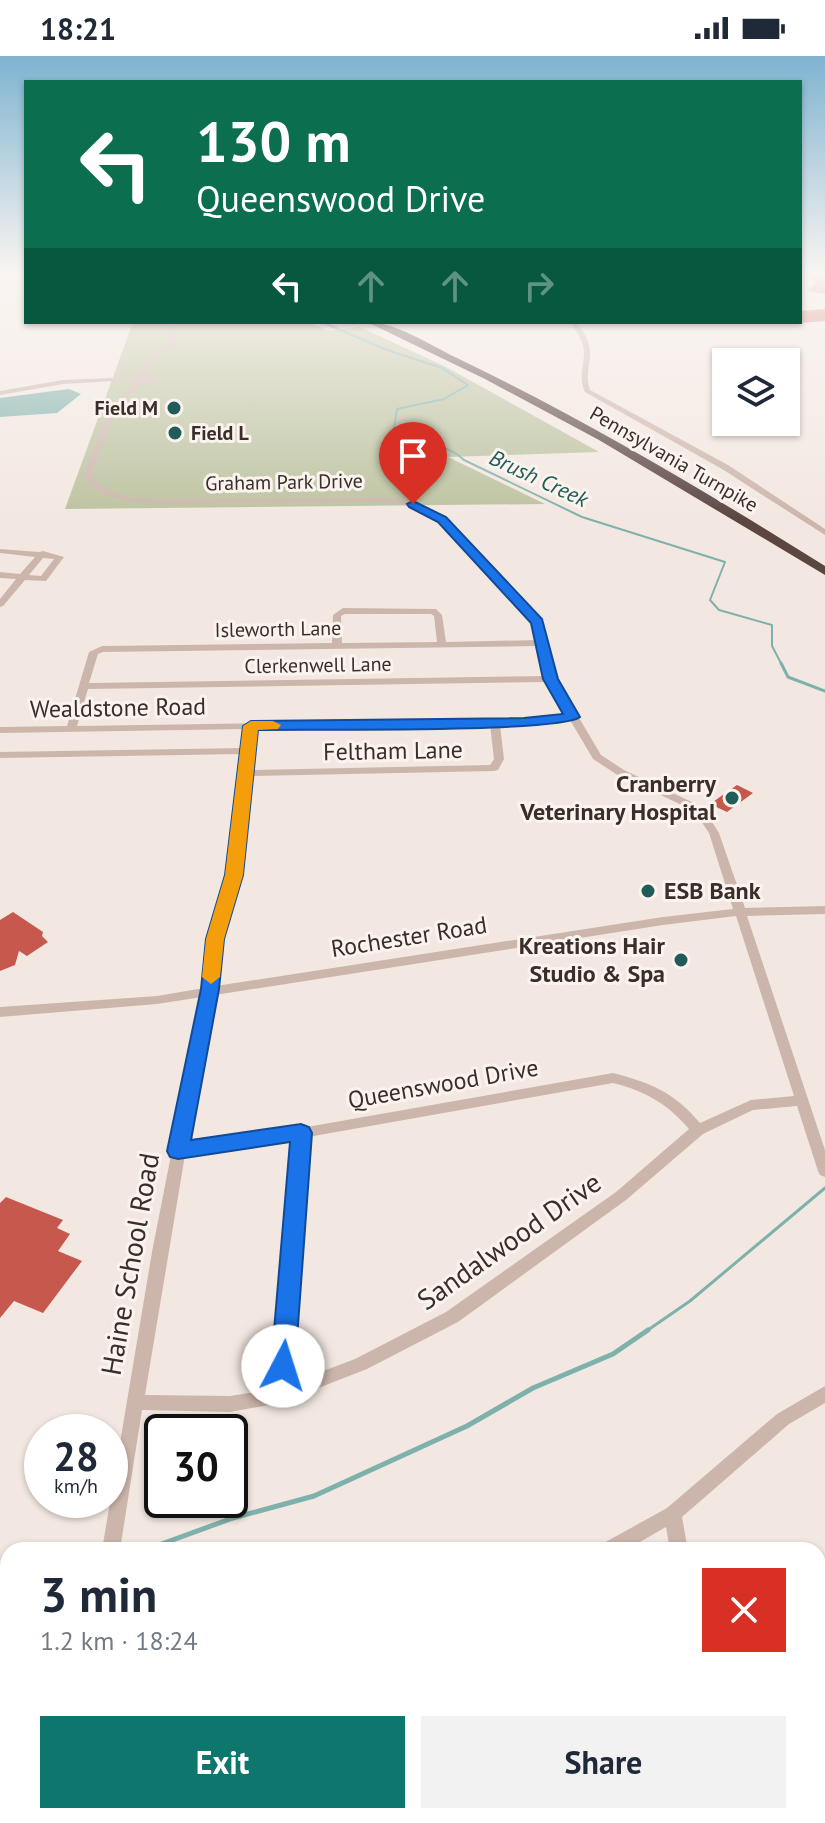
<!DOCTYPE html>
<html lang="en">
<head>
<meta charset="utf-8">
<style>
  body { margin:0; font-family:"PT Sans",sans-serif; background:#f2f2f3; color:#1f2937; height:100vh; display:flex; flex-direction:column; font-size:30px; white-space:nowrap }
  * { box-sizing:border-box; margin:0 }
  p { font-size:26px; color:#747a83 }
  .icon { flex:none; width:44px; height:44px; fill:none; stroke:currentColor; stroke-width:2; stroke-linecap:round; stroke-linejoin:round }
  .map { position:relative; flex:1; overflow:hidden }
  .panel { position:absolute; left:0px; top:1486px; width:826px; height:282px; display:flex; flex-direction:column; background:#fff; border-radius:24px 24px 0 0; box-shadow:0 2px 6px #0004 }
  .panel>* { flex:none }
  .top-card { position:absolute; left:24px; top:24px; width:778px; height:244px; border-radius:0px; box-shadow:0 2px 6px #0004; background:#0b6e4f; color:#fff; overflow:hidden }
  .buttons { position:absolute; left:712px; top:292px; display:grid; gap:16px }
  .buttons a { display:grid; place-items:center; width:88px; height:88px; border-radius:0px; background:#fff; box-shadow:0 2px 6px #0004; font-size:40px }
  .speed { position:absolute; left:24px; top:1358px; display:flex; gap:16px; font-size:40px; font-weight:700; text-align:center }
  .speed>* { display:grid; place-content:center; width:104px; height:104px; border-radius:50%; background:#fff; box-shadow:0 2px 6px #0004; line-height:1 }
  .speed small { font-size:20px; font-weight:400 }
  .speed .limit { border:4px solid #111; border-radius:12px; background:#fff; color:#111 }
  .pin { position:absolute; display:grid; place-items:center; width:68px; height:68px; color:#fff; margin:-82px -34px; border-radius:50% 50% 50% 0; rotate:-45deg; box-shadow:0 0 8px #0007 }
  .pin .icon { rotate:45deg }
  .me { position:absolute; width:88px; margin:-44px; rotate:5deg; stroke-linejoin:round; filter:drop-shadow(0 0 6px #0008) }
  .turn { display:flex; align-items:center; gap:28px; height:168px; padding:0 40px; font-size:36px }
  .turn .icon { width:104px; height:104px; stroke-width:2.5 }
  .turn b { display:block; font-size:56px; line-height:68px }
  .lanes { display:flex; align-items:center; height:76px; padding:0 40px; background:#0003; justify-content:center; gap:40px; direction:ltr }
  .lanes .off { opacity:.35 }
  .round { display:grid; place-items:center; flex:none; width:84px; height:84px; border-radius:0px; background:#f2f2f3 }
  .head { display:flex; align-items:center; justify-content:space-between; height:136px; padding:0 40px }
  h1 { font-size:48px; font-weight:700; line-height:60px }
  .action { display:flex; gap:16px; margin-top:auto; padding:16px 40px }
  .action a { flex:1; height:92px; border-radius:0px; background:#0f766e; color:#fff; font-size:32px; font-weight:700; line-height:92px; text-align:center }
  .action a+a { background:#f2f2f3; color:#1f2937 }
  .status { display:flex; justify-content:space-between; align-items:center; height:56px; padding:0 40px; background:#fff; direction:ltr }
  .status svg { height:22px; fill:currentColor }
  .map>svg:first-child { display:block }
  .green { fill:#bcc3a0 }
  .water { fill:#7fb1ac }
  .lines { fill:none; stroke-linecap:round; stroke-linejoin:round }
  .stream-far2 { stroke:#7fb1ac; stroke-width:2 }
  .stream-far1 { stroke:#7fb1ac; stroke-width:3 }
  .stream { stroke:#7fb1ac; stroke-width:5 }
  .building { fill:#c6584d }
  .minor { fill:#ccb6ac; fill-rule:evenodd }
  .highway { fill:#5b4642; fill-rule:evenodd }
  .route { fill:#1a73e8; stroke:#114b97; stroke-width:2 }
  .slow { fill:#f59e0b }
  .poi-dot { fill:#205c58; stroke:#fbf3ee; stroke-width:3 }
  .labels { text-anchor:middle; stroke-width:6; stroke-linejoin:round; paint-order:stroke }
  .far-poi-label { font-size:20px; font-weight:bold; fill:#3a2e2b; stroke:#fbf3ee; text-anchor:end }
  .far-street-label { font-size:20px; fill:#3a2e2b; stroke:#fbf3ee }
  .far-water-label { font-size:22px; font-style:italic; fill:#205c58; stroke:#fbf3ee }
  .street-label { font-size:24px; fill:#3a2e2b; stroke:#fbf3ee }
  .poi-label { font-size:24px; font-weight:bold; fill:#3a2e2b; stroke:#fbf3ee; text-anchor:end }
  .near-street-label { font-size:28px; fill:#3a2e2b; stroke:#fbf3ee }
</style>
</head>
<body>
<div class="status"><b>18:21</b><svg viewBox="0 0 49 12"><path d="M0 12V9h3v3zM5 12V6h3v6zM10 12V3h3v9zM15 12V0h3v12zM26 1h20v11H26zM47 4h2v5h-2z"/></svg></div>
<div class="map">
<svg width="825" height="1767" viewBox="0 0 825 1767">
  <rect width="100%" height="100%" fill="#f3e8e1"/>
  <path class="green" d="M133,266h176l18,9 33,-4 84,39 155,86 -151,5 97,47 -480,5z"/>
  <path class="water" d="M69,333l12,5 -24,19 -57,4v-19z"/>
  <g class="lines">
    <path class="stream-far2" d="M322,266l65,28 55,18 26,17 -24,14 -47,10 -3,19c22,16 50,13 70,32l118,57 143,45 -15,38 9,10 53,15v21l10,19"/>
    <g class="stream-far1">
      <path d="M781,607l7,14 37,14"/>
      <path d="M645,1276l45,-31 135,-113"/>
    </g>
    <g class="stream">
      <path d="M145,1494l88,-32 81,-22 153,-70 66,-38 80,-34 35,-24"/>
      <path d="M0,1566l8,-7"/>
    </g>
  </g>
  <g class="building">
    <path d="M803,216h22v22l-18,-3 9,-9z"/>
    <path d="M825,253v12l-25,2v-12z"/>
    <path d="M737,729l16,8 -26,19 -17,-8z"/>
    <path d="M13,856l30,20 -1,4 6,6 -21,14 -8,-5 -4,14 -15,6v-51z"/>
    <path d="M6,1141l57,23 -6,8 13,6 -12,17 24,10 -39,52 -29,-12 -14,17v-115z"/>
  </g>
  <g class="lines">
    <g class="minor">
      <path d="M168,266h6l3,22 -24,16 -8,14 15,6 -14,6 -6,-1 -25,26 -23,62 4,8 7,6 9,5 18,5 32,3 216,-3 38,5 29,16 96,104 15,57 45,76 23,15 70,33 15,14 10,16 26,75 80,-2v8l-78,2 78,234v27l-5,-2 -2,-4 -21,-65 -44,4 -50,24 -77,66 -168,122 -91,47 -87,34 -50,9 -88,-2 -22,140h-18l50,-298 50,-255 -45,7 -157,13v-10l157,-11 47,-8 5,-49 19,-64 15,-121 -243,4v-6l243,-4 3,-19 -246,4v-6l67,-1 22,-74 13,-6 230,-3 1,-28 10,-7 93,1 6,6 4,27 91,-2 -4,-17 -94,-101 -28,-16 -33,-5 -216,3 -20,-1 -36,-7 -16,-12 -6,-11 25,-63 25,-27 -4,-3 -67,4 -63,11v-4l63,-11 74,-3 12,-19 22,-15zM345,558h86l3,2 3,26 -95,1 -1,-27zM538,590l8,30 -457,7 9,-29 5,-2zM548,626l19,33 -43,4 -447,7 11,-37zM570,664l23,39 23,15 70,33 15,14 8,12 24,76 -70,8 -447,69 5,-47 19,-64 10,-99 244,-5 4,-1 6,-11 -4,-34zM490,669l4,34 -4,6 -239,5 5,-41zM736,860l58,180 -43,4 -51,23c-26,-31 -49,-40 -87,-50l-312,55 -113,16 27,-149 448,-70zM613,1027c32,8 55,21 76,46l-73,63 -170,120 -91,47 -66,25 19,-247zM294,1083l-22,250 -42,7 -85,-1 40,-240z"/>
      <path d="M570,266h6c5,7 11,14 13,23 4,15 -5,27 1,45l138,75 97,64v6l-103,-66 -137,-77c-7,-17 -1,-23 -1,-39 0,-12 -8,-22 -14,-31z"/>
      <path d="M0,493l39,3 4,-1 21,6 -18,24 -21,-1 -22,26 -3,1v-8l16,-20 -16,-1v-6l20,2 15,-17 -35,-4zM43,502l11,1 -13,17 -12,-1z"/>
      <path d="M825,1330v17l-36,21 -107,93 6,33h-18l-4,-23 -40,23h-27l3,-6 65,-36 110,-94z"/>
      <path d="M69,1760h20l-1,7h-20z"/>
      <path d="M715,1760h20l1,7h-20z"/>
    </g>
    <path class="highway" d="M367,266c29,0 63,23 90,36 127,61 248,133 368,208v9l-226,-135 -114,-61z"/>
  </g>
  <linearGradient id="sky" x2="0" y2="1"><stop stop-color="#7eb3d0"/><stop offset="0.47" stop-color="#faf5f2"/><stop offset="1" stop-color="#faf5f2" stop-opacity="0"/></linearGradient>
  <rect width="825" height="463" fill="url(#sky)"/>
  <path class="route" d="M413,445l33,16 96,102 16,60 22,38c-19,16 -278,12 -322,13l-15,145 -19,64 -5,50 -28,151 110,-16 8,3 3,6 -17,233 -4,8 -8,3 -9,-3 -3,-8 19,-224 -112,17 -8,-2 -3,-6 34,-162 5,-50 19,-64 18,-149 8,-5 273,-3 39,-4 -20,-35 -12,-56 -93,-101 -29,-15 -2,-3z"/>
  <path class="slow" d="M273,665l8,4 -3,4 -20,1 -15,145 -19,64 -4,38 -9,7 -9,-7 4,-38 19,-64 18,-149 8,-5z"/>
  <g class="poi-dot">
    <circle cx="174" cy="352" r="8"/>
    <circle cx="175" cy="377" r="8"/>
    <circle cx="732" cy="742" r="8"/>
    <circle cx="648" cy="835" r="8"/>
    <circle cx="681" cy="904" r="8"/>
  </g>
  <g class="labels">
    <g class="far-poi-label">
      <text x="158" y="359">Field M</text>
      <text x="191" y="384" text-anchor="start">Field L</text>
    </g>
    <g class="far-street-label">
      <text transform="translate(674 403) rotate(30)" y="7">Pennsylvania Turnpike</text>
      <text transform="translate(284 426) rotate(-1)" y="7">Graham Park Drive</text>
      <text transform="translate(278 573) rotate(-1)" y="7">Isleworth Lane</text>
      <text transform="translate(318 609) rotate(-1)" y="7">Clerkenwell Lane</text>
    </g>
    <g class="far-water-label">
      <text transform="translate(539 422) rotate(25)" y="8">Brush Creek</text>
    </g>
    <g class="street-label">
      <text transform="translate(118 652) rotate(-1)" y="8">Wealdstone Road</text>
      <text transform="translate(393 695) rotate(-1)" y="8">Feltham Lane</text>
      <text transform="translate(409 881) rotate(-9)" y="8">Rochester Road</text>
      <text transform="translate(443 1028) rotate(-10)" y="8">Queenswood Drive</text>
    </g>
    <g class="poi-label">
      <text x="716" y="736">Cranberry<tspan x="716" dy="28">Veterinary Hospital</tspan></text>
      <text x="664" y="843" text-anchor="start">ESB Bank</text>
      <text x="665" y="898">Kreations Hair<tspan x="665" dy="28">Studio &amp; Spa</tspan></text>
    </g>
    <g class="near-street-label">
      <text transform="translate(509 1185) rotate(-35)" y="10">Sandalwood Drive</text>
      <text transform="translate(130 1208) rotate(-80)" y="10">Haine School Road</text>
    </g>
  </g>
</svg>
<div class="buttons">
<a><svg class="icon" aria-label="layers" viewBox="0 0 24 24"><path d="M12 4l9 5-9 5-9-5zM3 14l9 5 9-5"/></svg></a>
</div>
<div class="speed"><div>28<small>km/h</small></div><div class="limit">30</div></div>
<div class="pin" style="left:413px;top:448px;background:#d93025"><svg class="icon" aria-label="arrive" viewBox="0 0 24 24"><path d="M6 21V4h12l-3 4 3 4H6"/></svg></div>
<svg class="me" style="left:283px;top:1310px" viewBox="-20 -20 40 40"><circle r="19" fill="#fff"/><path d="M0-13L10 11 0 6-10 11z" fill="#1a73e8"/></svg>
<div class="top-card">
<div class="turn"><svg class="icon" aria-label="left" viewBox="0 0 24 24"><path d="M17 20v-9H6M10 6l-5 5 5 5"/></svg><div><b>130 m</b>Queenswood Drive</div></div>
<div class="lanes"><svg class="icon" aria-label="left" viewBox="0 0 24 24"><path d="M17 20v-9H6M10 6l-5 5 5 5"/></svg><svg class="icon off" aria-label="ahead" viewBox="0 0 24 24"><path d="M12 20V5M6 11l6-6 6 6"/></svg><svg class="icon off" aria-label="ahead" viewBox="0 0 24 24"><path d="M12 20V5M6 11l6-6 6 6"/></svg><svg class="icon off" aria-label="right" viewBox="0 0 24 24"><path d="M7 20v-9h11M14 6l5 5-5 5"/></svg></div>
</div>
<section class="panel">
<div class="head"><div><h1>3 min</h1><p>1.2 km · 18:24</p></div><a class="round" style="background:#d93025;color:#fff"><svg class="icon" aria-label="close" viewBox="0 0 24 24"><path d="M6 6l12 12M18 6L6 18"/></svg></a></div>
<div class="action"><a>Exit</a><a>Share</a></div>
</section>
</div>
</body>
</html>
